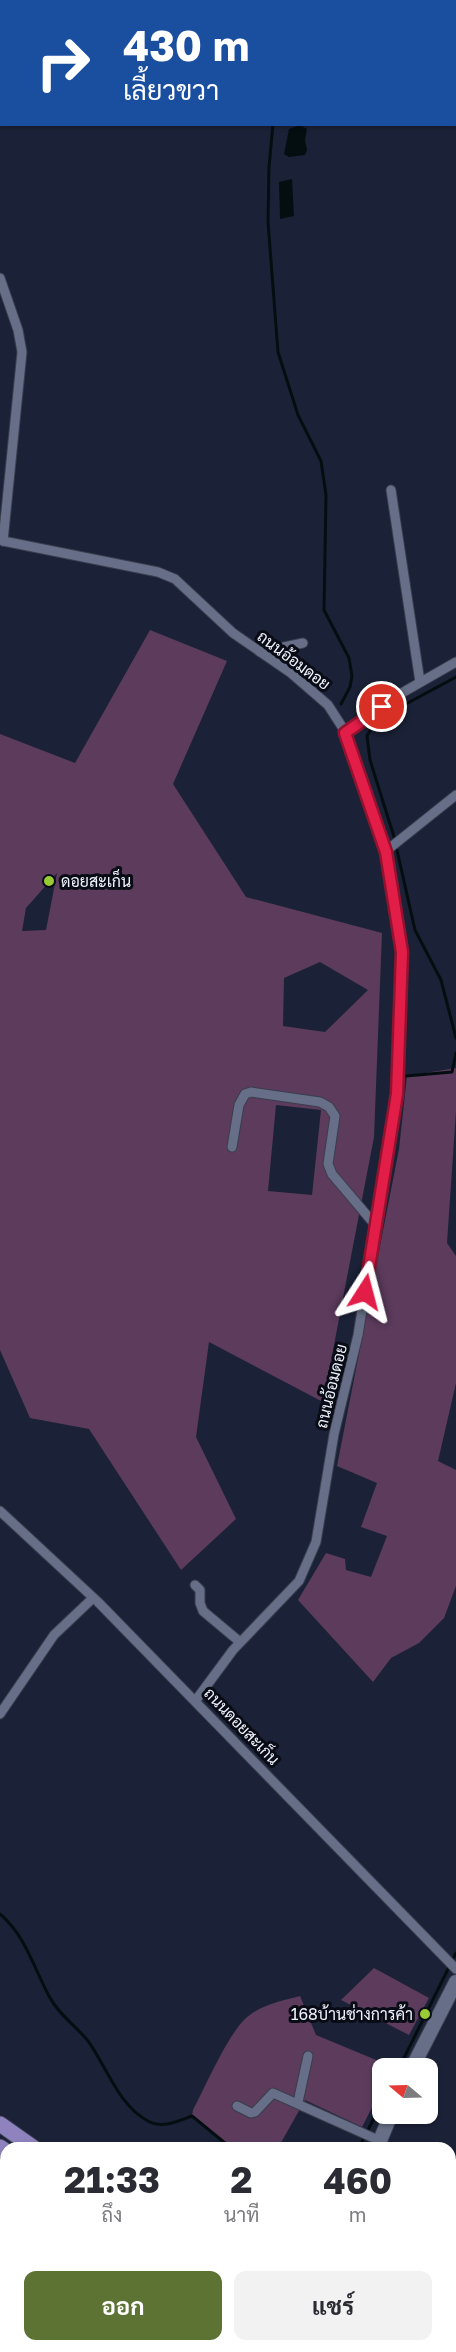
<!DOCTYPE html>
<html lang="th">
<head>
<meta charset="utf-8">
<style>
  body { margin:0; font-family:"Golos Text",Sarabun,sans-serif; background:#f2f2f3; color:#2b2b33; height:100vh; display:flex; flex-direction:column; font-size:22px; white-space:nowrap }
  * { box-sizing:border-box; margin:0 }
  p { font-size:20px; color:#7c7c81 }
  .icon { flex:none; width:33px; height:33px; fill:none; stroke:currentColor; stroke-width:2; stroke-linecap:round; stroke-linejoin:round }
  .map { position:relative; flex:1; overflow:hidden }
  .drawer { position:absolute; left:0px; top:2142px; width:456px; height:210px; display:flex; flex-direction:column; background:#fff; border-radius:18px 18px 0 0; box-shadow:0 2px 4px #0004 }
  .drawer>* { flex:none }
  .banner { position:absolute; left:0px; top:0px; width:456px; height:126px; box-shadow:0 2px 4px #0004; background:#1a4fa0; color:#fff; overflow:hidden }
  .needle { width:39px; rotate:289deg }
  .buttons { position:absolute; left:372px; top:2058px; display:grid; gap:12px }
  .buttons a { display:grid; place-items:center; width:66px; height:66px; border-radius:12px; background:#fff; box-shadow:0 2px 4px #0004; font-size:30px }
  .pin { position:absolute; display:grid; place-items:center; width:51px; height:51px; color:#fff; margin:-26px; border:3px solid #fff; border-radius:50%; box-shadow:0 2px 6px #0007 }
  .me { position:absolute; width:66px; margin:-33px; rotate:9deg; stroke-linejoin:round; filter:drop-shadow(0 0 4px #0008) }
  .turn { display:flex; align-items:center; gap:21px; height:126px; padding:0 24px; font-size:27px }
  .turn .icon { width:78px; height:78px; stroke-width:2.5 }
  .turn b { display:block; font-size:42px; line-height:51px }
  .eta { display:flex; justify-content:space-evenly; align-items:center; height:102px; text-align:center }
  .eta b { font-size:36px; font-weight:700; line-height:42px }
  .cta { display:flex; gap:12px; margin-top:auto; padding:12px 24px }
  .cta a { flex:1; height:69px; border-radius:12px; background:#5c7334; color:#fff; font-size:24px; font-weight:700; line-height:69px; text-align:center }
  .cta a+a { background:#f2f2f3; color:#2b2b33 }
  .map>svg:first-child { display:block }
  .green { fill:#5c3b5d; fill-rule:evenodd }
  .water { fill:#040e10 }
  .lines { fill:none; stroke-linecap:round; stroke-linejoin:round }
  .stream { stroke:#040e10; stroke-width:3 }
  .minor-casing { stroke:#393e4e; stroke-width:11 }
  .secondary-casing { stroke:#393e4e; stroke-width:16 }
  .primary-casing { stroke:#393e4e; stroke-width:17 }
  .minor { stroke:#666f87; stroke-width:9 }
  .secondary { stroke:#666f87; stroke-width:14 }
  .primary { stroke:#8e83be; stroke-width:15 }
  .route-casing { stroke:#92132f; stroke-width:15 }
  .route { stroke:#e11d48; stroke-width:10 }
  .poi-dot { fill:#99cb35; stroke:#090c15; stroke-width:2 }
  .labels { text-anchor:middle; stroke-width:6; stroke-linejoin:round; paint-order:stroke }
  .street-label { font-size:16px; fill:#eef3fe; stroke:#090c15 }
  .poi-label { font-size:16px; fill:#eef3fe; stroke:#090c15; text-anchor:start }
</style>
</head>
<body>
<div class="map">
<svg width="456" height="2352" viewBox="0 0 456 2352">
  <rect width="100%" height="100%" fill="#1b2237"/>
  <g class="green">
    <path d="M150,630l77,31 -54,123 73,113 136,36 -8,204 -51,265 -114,-60 -13,95 40,82 -55,51 -92,-141 -59,-11 -30,-68v-616l75,29zM57,873l-11,57 -24,1 4,-23zM320,962l48,28 -43,42 -42,-6 1,-48zM276,1105l45,5 -9,85 -44,-4z"/>
    <path d="M456,1068v43l-9,132 9,13v127l-18,78 18,9v116l-12,32 -25,25 -28,15 -18,24 -75,-82 28,-47 19,6 1,11 25,7 16,-41 -26,-9 16,-44 -40,-17 62,-317 8,-73z"/>
    <path d="M374,1968l55,30 -20,37 -68,-35z"/>
    <path d="M300,1996l16,39 77,32 -11,1v20l-20,39 -57,-27 -27,48h-47l-39,-32 1,-6c12,-23 34,-73 51,-90 15,-15 37,-19 56,-24z"/>
    <path d="M0,2255l6,3v88h120l11,6h-137z"/>
  </g>
  <g class="water">
    <path d="M300,125l7,4 -2,11 2,10 -2,5 -16,2 -5,-3 5,-25z"/>
    <path d="M292,179l2,37 -14,3 -1,-37z"/>
  </g>
  <g class="lines">
    <g class="stream">
      <path d="M283,0v2"/>
      <path d="M273,124l-4,43 -1,55 10,130 20,63 23,46 5,34 -2,115 25,48 3,18 -2,11 -9,17"/>
      <path d="M395,840l-25,-80 -3,-24 9,-16 80,-43"/>
      <path d="M396,846l19,84 26,50 15,58"/>
      <path d="M406,1076l46,-4 4,-19"/>
      <path d="M0,1914c25,21 34,54 49,82 9,18 27,30 39,45 19,26 30,64 60,80 14,8 30,0 44,-5l39,32"/>
      <path d="M399,2068l57,-115"/>
      <path d="M359,2148l23,-46"/>
    </g>
    <g class="minor-casing">
      <g id="minor">
        <path d="M0,278l18,52 4,22 -19,189"/>
        <path d="M391,490l29,192"/>
        <path d="M3,541l155,31 17,7 58,54 58,40 37,32 18,28 40,118 15,101 -4,142 -39,241 -24,99 -18,108 -17,39 -66,69 -37,50"/>
        <path d="M260,652l43,-9"/>
        <path d="M346,733l54,-39 56,-32"/>
        <path d="M386,851l70,-56"/>
        <path d="M232,1147l7,-42 6,-11 6,-2 69,10 9,5 6,9 -7,48 4,10 44,52"/>
        <path d="M0,1511l98,91 358,367"/>
        <path d="M195,1585l5,5v13l3,8 37,31"/>
        <path d="M0,1714l54,-79 39,-37"/>
        <path d="M298,2102l10,-46"/>
        <path d="M237,2106l14,7 4,-1 18,-19 103,46"/>
      </g>
    </g>
    <g class="secondary-casing">
      <g id="secondary">
        <path d="M412,2068l44,-86"/>
        <path d="M377,2148l14,-34"/>
      </g>
    </g>
    <g class="primary-casing">
      <g id="primary">
        <path d="M0,2124l34,24"/>
        <path d="M0,2147l6,4"/>
        <path d="M247,2346l2,6"/>
        <path d="M275,2346l9,6"/>
        <path d="M313,2346l9,6"/>
      </g>
    </g>
    <use href="#minor" class="minor"/>
    <use href="#secondary" class="secondary"/>
    <use href="#primary" class="primary"/>
  </g>
  <g class="lines">
    <g class="route-casing">
      <path id="route" d="M365,1292l32,-198 5,-142 -16,-100 -41,-119 37,-26"/>
    </g>
    <use href="#route" class="route"/>
  </g>
  <g class="poi-dot">
    <circle cx="49" cy="881" r="6"/>
    <circle cx="425" cy="2014" r="6"/>
  </g>
  <g class="labels">
    <g class="street-label">
      <text transform="translate(294 660) rotate(37)" y="6">ถนนอ้อมดอย</text>
      <text transform="translate(331 1386) rotate(-76)" y="6">ถนนอ้อมดอย</text>
      <text transform="translate(242 1726) rotate(46)" y="6">ถนนดอยสะเก็น</text>
    </g>
    <g class="poi-label">
      <text x="61" y="887">ดอยสะเก็น</text>
      <text x="413" y="2020" text-anchor="end">168บ้านช่างการค้า</text>
    </g>
  </g>
</svg>
<div class="buttons">
<a><svg class="needle" viewBox="-14 -14 28 28"><path d="M0-13l5 13h-10z" fill="#e53935"/><path d="M0 13l5-13h-10z" fill="#7c7c81"/></svg></a>
</div>
<div class="pin" style="left:382px;top:707px;background:#d93025"><svg class="icon" aria-label="arrive" viewBox="0 0 24 24"><path d="M6 21V4h12l-3 4 3 4H6"/></svg></div>
<svg class="me" style="left:365px;top:1292px" viewBox="-20 -20 40 40"><path d="M0-17L14 15 0 8-14 15z" fill="#e11d48" stroke="#fff" stroke-width="4"/></svg>
<div class="banner">
<div class="turn"><svg class="icon" aria-label="right" viewBox="0 0 24 24"><path d="M7 20v-9h11M14 6l5 5-5 5"/></svg><div><b>430 m</b>เลี้ยวขวา</div></div>
</div>
<section class="drawer">
<div class="eta">
<div><b>21:33</b><p>ถึง</p></div>
<div><b>2</b><p>นาที</p></div>
<div><b>460</b><p>m</p></div>
</div>
<div class="cta"><a>ออก</a><a>แชร์</a></div>
</section>
</div>
</body>
</html>
